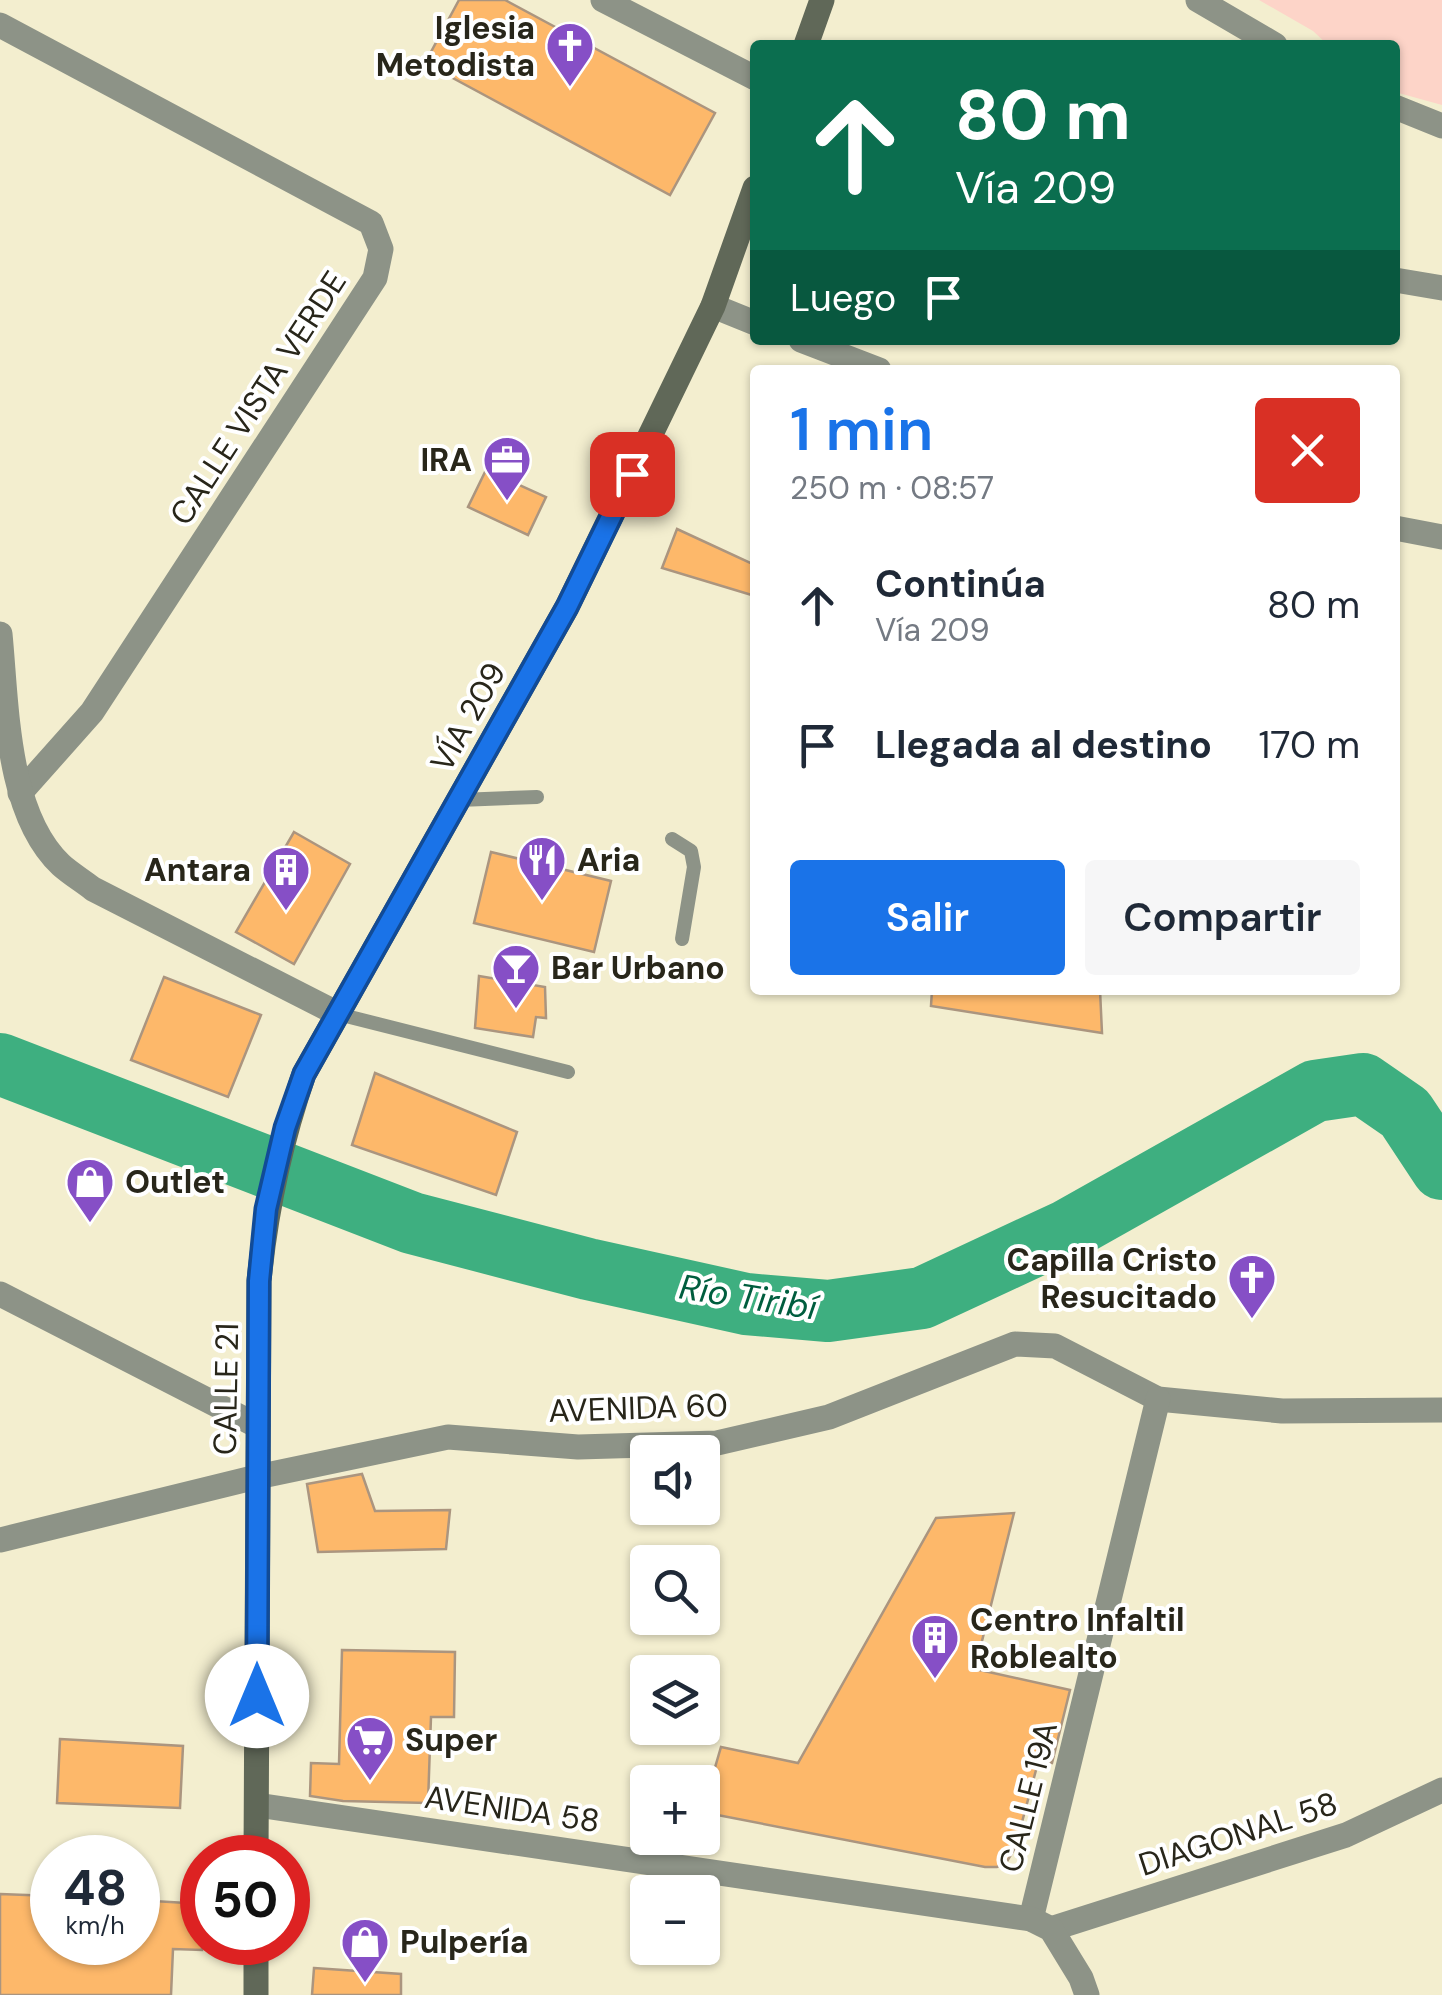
<!DOCTYPE html>
<html lang="es">
<head>
<meta charset="utf-8">
<style>
  body { margin:0; font-family:"DM Sans",sans-serif; background:#f6f6f7; color:#1f2937; height:100vh; display:flex; flex-direction:column; font-size:38px; white-space:nowrap }
  * { box-sizing:border-box; margin:0 }
  p { font-size:32px; color:#747a83 }
  .icon { flex:none; width:55px; height:55px; fill:none; stroke:currentColor; stroke-width:2; stroke-linecap:round; stroke-linejoin:round }
  .map { position:relative; flex:1; overflow:hidden }
  .details { position:absolute; left:750px; top:365px; width:650px; height:630px; display:flex; flex-direction:column; background:#fff; border-radius:10px; box-shadow:0 2px 8px #0004 }
  .details>* { flex:none }
  .top-card { position:absolute; left:750px; top:40px; width:650px; height:305px; border-radius:10px; box-shadow:0 2px 8px #0004; background:#0b6e4f; color:#fff; overflow:hidden }
  .tools { position:absolute; left:630px; top:1435px; display:grid; gap:20px }
  .tools a { display:grid; place-items:center; width:90px; height:90px; border-radius:10px; background:#fff; box-shadow:0 2px 8px #0004; font-size:50px }
  .speed { position:absolute; left:30px; top:1835px; display:flex; gap:20px; font-size:50px; font-weight:700; text-align:center }
  .speed>* { display:grid; place-content:center; width:130px; height:130px; border-radius:50%; background:#fff; box-shadow:0 2px 8px #0004; line-height:1 }
  .speed small { font-size:25px; font-weight:400 }
  .speed .limit { border:15px solid #d22; background:#fff; color:#111 }
  .pin { position:absolute; display:grid; place-items:center; width:85px; height:85px; color:#fff; margin:-42px; border-radius:20px; box-shadow:0 5px 15px #0006 }
  .me { position:absolute; width:110px; margin:-55px; rotate:0deg; stroke-linejoin:round; filter:drop-shadow(0 0 8px #0008) }
  .turn { display:flex; align-items:center; gap:35px; height:210px; padding:0 40px; font-size:45px }
  .turn .icon { width:130px; height:130px; stroke-width:2.5 }
  .turn b { display:block; font-size:70px; line-height:85px }
  .then { display:flex; align-items:center; height:95px; padding:0 40px; background:#0003; gap:20px; font-size:38px }
  .round { display:grid; place-items:center; flex:none; width:105px; height:105px; border-radius:10px; background:#f6f6f7 }
  .overview { display:flex; align-items:center; justify-content:space-between; height:170px; padding:0 40px }
  h1 { font-size:60px; font-weight:600; line-height:75px; color:#1a73e8 }
  .primary-button { display:flex; gap:20px; margin-top:auto; padding:20px 40px }
  .primary-button a { flex:1; height:115px; border-radius:10px; background:#1a73e8; color:#fff; font-size:40px; font-weight:600; line-height:115px; text-align:center }
  .primary-button a+a { background:#f6f6f7; color:#1f2937 }
  ul { padding:0; list-style:none }
  li { display:flex; align-items:center; gap:30px; height:140px; padding:0 40px }
  li div { flex:1 }
  li b { display:block; font-size:38px }
  li em { font-style:normal }
  .map>svg:first-child { display:block }
  .green { fill:#fdd4c8 }
  .lines { fill:none; stroke-linecap:round; stroke-linejoin:round }
  .river { stroke:#3eaf80; stroke-width:62 }
  .building { fill:#fdb86a; stroke:#ab957f; stroke-width:2.5 }
  .service { stroke:#8d9387; stroke-width:14 }
  .minor { stroke:#8d9387; stroke-width:25 }
  .tertiary { stroke:#8d9387; stroke-width:25 }
  .secondary { stroke:#606858; stroke-width:25 }
  .route-casing { stroke:#114b97; stroke-width:25 }
  .route { stroke:#1a73e8; stroke-width:18 }
  .labels { text-anchor:middle; stroke-width:8; stroke-linejoin:round; paint-order:stroke }
  .poi-label { font-size:32px; font-weight:bold; fill:#28261a; stroke:#fff; text-anchor:start }
  .street-label { font-size:32px; fill:#28261a; stroke:#fff }
  .water-label { font-size:35px; font-style:italic; fill:#005d3e; stroke:#fff }
</style>
</head>
<body>
<div class="map">
<svg width="1442" height="1995" viewBox="0 0 1442 1995">
  <rect width="100%" height="100%" fill="#f3eecf"/>
  <path class="green" d="M1259,0h183v105l-47,-13v-47h-67l-15,-14z"/>
  <g class="lines">
    <path class="river" d="M0,1064l412,159 176,46 158,35 82,7 94,-13 146,-68 247,-139 48,-7 42,29 37,56"/>
  </g>
  <g class="building">
    <path d="M459,0h46l210,113 -45,82 -245,-132z"/>
    <path d="M486,470l60,27 -18,38 -60,-28z"/>
    <path d="M677,529l78,36v31l-93,-28z"/>
    <path d="M294,832l56,32 -56,100 -58,-32z"/>
    <path d="M491,852l120,29 -17,71 -120,-29z"/>
    <path d="M479,976l66,11 1,31 -10,-1 -3,20 -58,-9z"/>
    <path d="M164,977l97,38 -33,82 -97,-37z"/>
    <path d="M932,990h168l2,43 -171,-27z"/>
    <path d="M375,1073l142,59 -21,63 -144,-50z"/>
    <path d="M362,1474l13,37 75,-1 -4,39 -128,3 -11,-68z"/>
    <path d="M1014,1513l-39,156 95,21 -18,73 -13,-4 -24,89 -9,15 -9,4h-12l-283,-55 19,-65 77,16 138,-245z"/>
    <path d="M342,1650l113,2 -1,65h-23l-3,86 -85,-2 -33,-5 1,-33 28,1z"/>
    <path d="M60,1739l123,7 -3,62 -123,-5z"/>
    <path d="M0,1894l52,2v46h86v-42l64,4v46l-29,-1 -2,46h-171z"/>
    <path d="M314,1968l87,6v21h-89z"/>
  </g>
  <g class="lines">
    <g class="service">
      <path d="M459,800l78,-3"/>
      <path d="M672,839l19,12 3,16 -12,72"/>
      <path d="M338,1014l230,58"/>
    </g>
    <g class="minor">
      <path d="M603,0l152,78"/>
      <path d="M1198,0l77,45"/>
      <path d="M0,25l371,198 10,26 -6,29 -283,434 -72,81"/>
      <path d="M1395,107l47,19"/>
      <path d="M1395,280l47,8"/>
      <path d="M713,306l42,17"/>
      <path d="M801,340l78,30"/>
      <path d="M1395,528l47,9"/>
      <path d="M0,634c7,71 6,179 61,231 10,9 22,16 32,24l245,125"/>
      <path d="M0,1294l258,132"/>
      <path d="M257,1477l191,-40 130,10 139,-4 112,-26 186,-73 40,2 103,53 124,12 160,-1"/>
      <path d="M1031,1919l127,-520"/>
      <path d="M1051,1929l295,-94 96,-45"/>
    </g>
    <g class="tertiary">
      <path d="M0,1540l257,-63"/>
      <path d="M257,1805l774,114 20,10 30,49 6,17"/>
    </g>
    <g class="secondary">
      <path d="M806,45l16,-45"/>
      <path d="M256,1858l3,-577c7,-72 21,-138 45,-207l263,-467 146,-301 42,-118"/>
      <path d="M256,1995v-53"/>
    </g>
  </g>
  <g class="lines">
    <g class="route-casing">
      <path id="route" d="M257,1696l2,-415 7,-72 19,-81 19,-54 263,-467 65,-133"/>
    </g>
    <use href="#route" class="route"/>
  </g>
  <defs>
    <g id="church-pin" transform="scale(2.5)"><path d="M0 17L-7.5 6A9.5 9.5 0 1 1 7.5 6Z" fill="#864fc6" stroke="#fff"/><path d="M-1.2-6h2.4v3.5h3.3v2.4h-3.3V6h-2.4V-.1h-3.3v-2.4h3.3Z" fill="#fff"/></g>
    <g id="office-pin" transform="scale(2.5)"><path d="M0 17L-7.5 6A9.5 9.5 0 1 1 7.5 6Z" fill="#864fc6" stroke="#fff"/><path d="M-6-3h4V-5.5h4V-3h4V5H-6ZM-1-4.5V-3h2v-1.5ZM-6 0V1H6V0Z" fill="#fff"/></g>
    <g id="restaurant-pin" transform="scale(2.5)"><path d="M0 17L-7.5 6A9.5 9.5 0 1 1 7.5 6Z" fill="#864fc6" stroke="#fff"/><path d="M-5-6h1v4h1v-4h1v4h1v-4h1v5L-1.5 .5V6h-2V.5L-5-1ZM5-6V6H3V1.5H1.5Q1.5-4 5-6Z" fill="#fff"/></g>
    <g id="building-pin" transform="scale(2.5)"><path d="M0 17L-7.5 6A9.5 9.5 0 1 1 7.5 6Z" fill="#864fc6" stroke="#fff"/><path d="M-4-6H4V6H1V3H-1V6H-4ZM-2.5-4.3h1.7v1.8h-1.7ZM.8-4.3h1.7v1.8H.8ZM-2.5-1h1.7V.8h-1.7ZM.8-1h1.7V.8H.8Z" fill="#fff"/></g>
    <g id="bar-pin" transform="scale(2.5)"><path d="M0 17L-7.5 6A9.5 9.5 0 1 1 7.5 6Z" fill="#864fc6" stroke="#fff"/><path d="M-6-5H6L.8 .8V4.5H3.5V6h-7V4.5H-.8V.8Z" fill="#fff"/></g>
    <g id="shop-pin" transform="scale(2.5)"><path d="M0 17L-7.5 6A9.5 9.5 0 1 1 7.5 6Z" fill="#864fc6" stroke="#fff"/><path d="M-5-2.5h2.3a2.7 3.5 0 0 1 5.4 0H5L5.5 6h-11ZM-1.5-2.5h3a1.5 2.3 0 0 0-3 0Z" fill="#fff"/></g>
    <g id="supermarket-pin" transform="scale(2.5)"><path d="M0 17L-7.5 6A9.5 9.5 0 1 1 7.5 6Z" fill="#864fc6" stroke="#fff"/><path d="M-6-5.5h2.5l.6 2H6L4.5 2H-2.5L-4.4-4H-6ZM-1.5 3.2a1.3 1.3 0 1 0 .1 0ZM3 3.2a1.3 1.3 0 1 0 .1 0Z" fill="#fff"/></g>
  </defs>
  <g fill-rule="evenodd">
    <use href="#church-pin" x="570" y="46"/>
    <use href="#office-pin" x="507" y="460"/>
    <use href="#restaurant-pin" x="542" y="860"/>
    <use href="#building-pin" x="286" y="870"/>
    <use href="#bar-pin" x="516" y="968"/>
    <use href="#shop-pin" x="90" y="1182"/>
    <use href="#church-pin" x="1252" y="1278"/>
    <use href="#building-pin" x="935" y="1638"/>
    <use href="#supermarket-pin" x="370" y="1740"/>
    <use href="#shop-pin" x="365" y="1942"/>
  </g>
  <g class="labels">
    <g class="poi-label">
      <text x="535" y="39" text-anchor="end">Iglesia<tspan x="535" dy="37">Metodista</tspan></text>
      <text x="472" y="471" text-anchor="end">IRA</text>
      <text x="577" y="871">Aria</text>
      <text x="251" y="881" text-anchor="end">Antara</text>
      <text x="551" y="979">Bar Urbano</text>
      <text x="125" y="1193">Outlet</text>
      <text x="1217" y="1271" text-anchor="end">Capilla Cristo<tspan x="1217" dy="37">Resucitado</tspan></text>
      <text x="970" y="1631">Centro Infaltil<tspan x="970" dy="37">Roblealto</tspan></text>
      <text x="405" y="1751">Super</text>
      <text x="400" y="1953">Pulpería</text>
    </g>
    <g class="street-label">
      <text transform="translate(258 398) rotate(-57)" y="11">CALLE VISTA VERDE</text>
      <text transform="translate(468 717) rotate(-61)" y="11">VÍA 209</text>
      <text transform="translate(226 1389) rotate(-89)" y="11">CALLE 21</text>
      <text transform="translate(638 1408) rotate(-2)" y="11">AVENIDA 60</text>
      <text transform="translate(1028 1797) rotate(-76)" y="11">CALLE 19A</text>
      <text transform="translate(512 1809) rotate(8)" y="11">AVENIDA 58</text>
      <text transform="translate(1238 1834) rotate(-18)" y="11">DIAGONAL 58</text>
    </g>
    <g class="water-label">
      <text transform="translate(748 1297) rotate(9)" y="12">Río Tiribí</text>
    </g>
  </g>
</svg>
<div class="tools">
<a><svg class="icon" aria-label="sound" viewBox="0 0 24 24"><path d="M4 9h4l5-4v14l-5-4H4zM17 9q2 3 0 6"/></svg></a>
<a><svg class="icon" aria-label="search" viewBox="0 0 24 24"><circle cx="10" cy="10" r="6"/><path d="M15 15l6 6"/></svg></a>
<a><svg class="icon" aria-label="layers" viewBox="0 0 24 24"><path d="M12 4l9 5-9 5-9-5zM3 14l9 5 9-5"/></svg></a>
<a>+</a>
<a>−</a>
</div>
<div class="speed"><div>48<small>km/h</small></div><div class="limit">50</div></div>
<div class="pin" style="left:632px;top:474px;background:#d93025"><svg class="icon" aria-label="arrive" viewBox="0 0 24 24"><path d="M6 21V4h12l-3 4 3 4H6"/></svg></div>
<svg class="me" style="left:257px;top:1696px" viewBox="-20 -20 40 40"><circle r="19" fill="#fff"/><path d="M0-13L10 11 0 6-10 11z" fill="#1a73e8"/></svg>
<div class="top-card">
<div class="turn"><svg class="icon" aria-label="ahead" viewBox="0 0 24 24"><path d="M12 20V5M6 11l6-6 6 6"/></svg><div><b>80 m</b>Vía 209</div></div>
<div class="then">Luego<svg class="icon" aria-label="arrive" viewBox="0 0 24 24"><path d="M6 21V4h12l-3 4 3 4H6"/></svg></div>
</div>
<section class="details">
<div class="overview"><div><h1>1 min</h1><p>250 m · 08:57</p></div><a class="round" style="background:#d93025;color:#fff"><svg class="icon" aria-label="close" viewBox="0 0 24 24"><path d="M6 6l12 12M18 6L6 18"/></svg></a></div>
<ul>
<li><svg class="icon" aria-label="ahead" viewBox="0 0 24 24"><path d="M12 20V5M6 11l6-6 6 6"/></svg><div><b>Continúa</b><p>Vía 209</p></div><em>80 m</em></li>
<li><svg class="icon" aria-label="arrive" viewBox="0 0 24 24"><path d="M6 21V4h12l-3 4 3 4H6"/></svg><div><b>Llegada al destino</b></div><em>170 m</em></li>
</ul>
<div class="primary-button"><a>Salir</a><a>Compartir</a></div>
</section>
</div>
</body>
</html>
